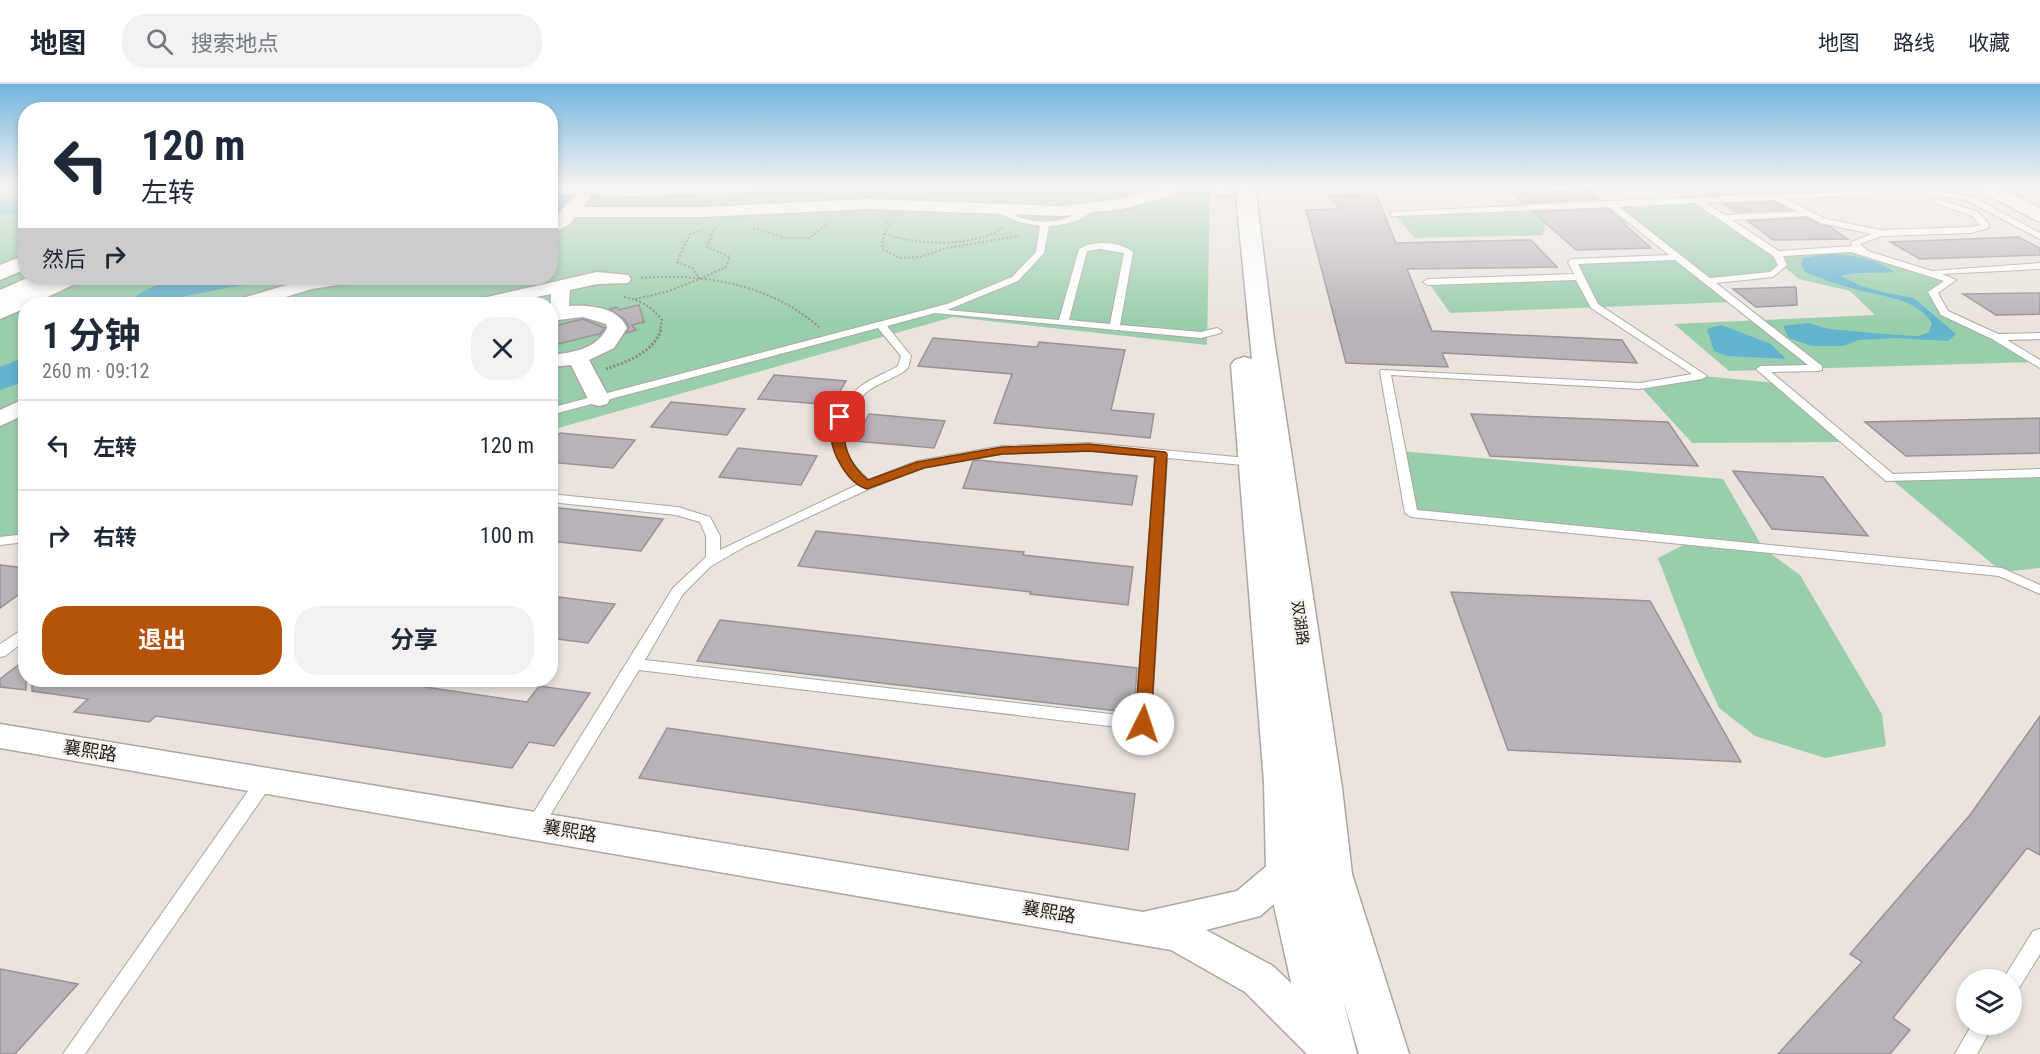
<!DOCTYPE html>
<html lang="zh">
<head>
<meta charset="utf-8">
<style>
  body { margin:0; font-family:"Roboto Condensed","Noto Sans SC",sans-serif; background:#f2f2f3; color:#1f2937; height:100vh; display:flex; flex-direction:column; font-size:22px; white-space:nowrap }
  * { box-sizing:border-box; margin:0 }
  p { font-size:20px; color:#747a83 }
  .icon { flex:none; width:33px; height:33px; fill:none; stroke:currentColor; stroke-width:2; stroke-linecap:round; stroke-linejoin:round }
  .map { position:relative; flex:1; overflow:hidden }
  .panel { position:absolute; left:18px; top:213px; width:540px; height:390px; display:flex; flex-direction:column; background:#fff; border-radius:24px; box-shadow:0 3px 9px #0003 }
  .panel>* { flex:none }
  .banner { position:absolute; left:18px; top:18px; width:540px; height:183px; border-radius:24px; box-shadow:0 3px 9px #0003; background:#fff; color:#1f2937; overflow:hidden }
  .controls { position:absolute; left:1956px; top:885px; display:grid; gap:12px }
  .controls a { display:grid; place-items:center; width:66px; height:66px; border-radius:50%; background:#fff; box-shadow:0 3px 9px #0003; font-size:30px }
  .pin { position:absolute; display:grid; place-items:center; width:51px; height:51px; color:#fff; margin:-26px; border-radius:12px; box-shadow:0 3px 9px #0006 }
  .me { position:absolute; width:66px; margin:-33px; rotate:4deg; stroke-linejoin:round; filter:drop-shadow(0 0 4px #0008) }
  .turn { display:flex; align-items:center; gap:21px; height:126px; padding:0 24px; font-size:27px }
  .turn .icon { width:78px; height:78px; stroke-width:2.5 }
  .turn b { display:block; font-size:42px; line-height:51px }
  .then { display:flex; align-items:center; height:57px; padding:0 24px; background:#0003; gap:12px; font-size:22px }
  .round { display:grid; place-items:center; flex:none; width:63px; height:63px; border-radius:24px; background:#f2f2f3 }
  .summary { display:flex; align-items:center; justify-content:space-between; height:102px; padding:0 24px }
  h1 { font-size:36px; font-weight:700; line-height:45px }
  .primary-button { display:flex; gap:12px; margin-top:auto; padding:12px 24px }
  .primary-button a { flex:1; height:69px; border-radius:24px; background:#b45309; color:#fff; font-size:24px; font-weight:700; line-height:69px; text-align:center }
  .primary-button a+a { background:#f2f2f3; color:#1f2937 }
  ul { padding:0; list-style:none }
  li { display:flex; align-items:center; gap:18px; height:90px; padding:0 24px; border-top:2px solid #e0e1e3 }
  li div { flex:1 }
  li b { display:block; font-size:22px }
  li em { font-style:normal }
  header { display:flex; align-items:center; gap:36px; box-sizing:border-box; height:84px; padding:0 30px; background:#fff; border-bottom:2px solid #e0e1e3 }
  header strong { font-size:28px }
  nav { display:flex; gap:33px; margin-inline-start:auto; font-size:21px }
  .search { width:420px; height:54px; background:#f2f2f3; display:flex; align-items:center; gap:15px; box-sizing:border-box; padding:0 21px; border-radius:24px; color:#747a83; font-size:22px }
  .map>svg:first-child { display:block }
  .green { fill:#99cead }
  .water { fill:#62b3ce }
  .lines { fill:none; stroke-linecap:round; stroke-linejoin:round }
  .river { fill:#62b3ce; fill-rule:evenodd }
  .building { fill:#b9b2b8; stroke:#989197; stroke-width:1.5 }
  .lane-casing { stroke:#ada7a0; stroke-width:2 }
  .street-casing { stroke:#ada7a0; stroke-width:3 }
  .secondary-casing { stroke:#ada7a0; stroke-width:3 }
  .highway-casing { stroke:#ada7a0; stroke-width:3 }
  .path-far1 { stroke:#8a8681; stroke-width:2; stroke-dasharray:2 2; stroke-linecap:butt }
  .path { stroke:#8a8681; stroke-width:3; stroke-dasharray:2 2; stroke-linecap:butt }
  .lane { fill:#fff; fill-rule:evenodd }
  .street { fill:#fff; fill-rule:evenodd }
  .secondary { fill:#fff; fill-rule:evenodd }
  .highway { fill:#fff; fill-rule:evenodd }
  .route { fill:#b45309; stroke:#753606; stroke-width:1.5 }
  .labels { text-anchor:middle; stroke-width:4.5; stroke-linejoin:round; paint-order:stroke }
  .street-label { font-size:15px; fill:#1d1b19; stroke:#f8f1ea }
  .near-street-label { font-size:18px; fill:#1d1b19; stroke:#f8f1ea }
</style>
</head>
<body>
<header>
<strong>地图</strong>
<div class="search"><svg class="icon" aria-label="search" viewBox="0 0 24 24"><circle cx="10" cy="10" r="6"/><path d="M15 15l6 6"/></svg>搜索地点</div>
<nav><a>地图</a><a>路线</a><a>收藏</a></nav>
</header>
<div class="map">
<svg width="2040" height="970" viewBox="0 0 2040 970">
  <rect width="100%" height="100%" fill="#eae4dd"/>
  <g class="green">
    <path d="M0,101h25l1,93h524l1,-93h659l-3,160 -254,-28 -402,113 -1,-126h-524l-1,234 -25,3z"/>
    <path d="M1696,116l81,54 75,-5 99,31 -17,13 10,20 92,49 -307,9 -55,-47 201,-9 -25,-24 -51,-12 -16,-13 -10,8 -66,7 25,21 -282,11 -22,-31 151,-5 -7,-15 102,-5 -41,-34 -88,2 -2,10 -128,3 -21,-24z"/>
    <path d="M1702,292l75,7 70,59 -155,1 -52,-57z"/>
    <path d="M1399,367l324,28 40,69 37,27 82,139 4,32 -61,12 -70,-22 -36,-28 -24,-53 -37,-97 31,-16 -278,-29z"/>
    <path d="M2040,389v95l-38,4 -112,-94z"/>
  </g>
  <g class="water">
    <path d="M1828,170c22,1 48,4 66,18 -16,2 -40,-1 -53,4l20,10 25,7 28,5 42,36 -8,7 -54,-3 -35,2 -16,6h-31l-23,-8 -6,-12 25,-3 21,6 67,6 23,1 10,-4 3,-9c-16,-25 -48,-26 -74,-33 -19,-5 -36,-11 -53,-18l-4,-7 2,-7z"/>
    <path d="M1721,241l50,19 15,15 -59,-3 -13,-5 -7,-22z"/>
  </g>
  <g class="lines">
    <g class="river">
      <path d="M588,103l9,3 4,5 -4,5 -47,14v-16z"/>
      <path d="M26,113v16l-26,2v-16z"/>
      <path d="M188,194h64l-5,6 -66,13 -15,7h-37c12,-17 39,-23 59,-26z"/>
      <path d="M26,273v24l-26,9v-23z"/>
    </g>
  </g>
  <g class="building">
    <path d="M1766,101l11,7 -66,3 -12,-9z"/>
    <path d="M1590,106l10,9 -77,4 -11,-10z"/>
    <path d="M1376,110l20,49 135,-3 26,27 -150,2 25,62 190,9 15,23 -195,-10 6,14 -102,-4 -40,-153 33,-1 -10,-13z"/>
    <path d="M1775,118l15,8 -55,2 -11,-8z"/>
    <path d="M1608,125l43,39 -75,2 -43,-38z"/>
    <path d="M1806,134l24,9 18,12 -75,1 -25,-19z"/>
    <path d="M2018,153l22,11v7l-120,4 -30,-17z"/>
    <path d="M1796,203l1,18 -41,2 -23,-18z"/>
    <path d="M2040,209v21l-44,1 -33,-21z"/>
    <path d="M639,221l5,17 -12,3 4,5 -10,3 3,-6 -4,-7 -15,-11 7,-2 2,3z"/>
    <path d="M583,235l22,9 -6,7 -1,-1 -48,12v-19z"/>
    <path d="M933,254l104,9 2,-5 86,8 -14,60 43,4 -4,24 -156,-15 18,-49 -94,-8z"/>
    <path d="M774,291l72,6 -14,24 -74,-6z"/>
    <path d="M671,318l74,7 -18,26 -76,-8z"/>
    <path d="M869,330l76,7 -11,27 -79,-7z"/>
    <path d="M1471,330l197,8 30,44 -208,-10z"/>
    <path d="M2040,334v35l-134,3 -41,-34z"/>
    <path d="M560,349l75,7 -22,28 -63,-6v-19z"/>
    <path d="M738,364l79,8 -16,29 -82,-8z"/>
    <path d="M978,376l159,16 -5,29 -169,-17 10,-27z"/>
    <path d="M1733,387l90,6 45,59 -96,-7z"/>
    <path d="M550,423l113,12 -22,32 -91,-10z"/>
    <path d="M816,447l208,21 -1,3 110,12 -5,38 -98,-11 1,-2 -233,-26z"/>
    <path d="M0,481l26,3v21l-26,19z"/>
    <path d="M1451,508l199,9 91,161 -233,-12z"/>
    <path d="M550,512l65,8 -27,39 -38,-5z"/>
    <path d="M720,536l417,48 -3,45 -437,-52z"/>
    <path d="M26,575v31l-26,-3v-8z"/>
    <path d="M32,596h399l-6,7 102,15 12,-16 51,7 -36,53 -25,-4 -17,26 -356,-52 -7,6 -75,-10 14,-13 -56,-8z"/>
    <path d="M2040,632v139l-13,-7 -134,170 17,12 -20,24h-112l84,-92 -12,-8 120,-139z"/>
    <path d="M667,644l468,66 -7,56 -489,-72z"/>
    <path d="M0,885l78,15 -63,70h-15z"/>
  </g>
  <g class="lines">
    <g class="lane-casing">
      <g id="lane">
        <path d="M1918,105l53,7 69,37v6l-74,-39 -48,-7 -132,6 40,20 55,11 90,-3 9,-2 -8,-9 -37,-13 -1,-2 4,-2 40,13 11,12v4l-18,5 -89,3 -22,8 8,7 64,20 108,-8v6l-98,5 14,6 -18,13 10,18 50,23 42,-1v6l-33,1 33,20v8l-48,-29 -51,-24 -13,-23 16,-11 -93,-29 -68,4 4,9 -14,12 -57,6 106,83v4l-4,1 -47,1 122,102 147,-5v8l-154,4 -130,-112 5,-3 47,-1 -133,-105 -97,4 20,40 109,72 -5,3 -62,10 -249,-14 26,135 585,58 38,17v9l-41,-18 -588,-59 -6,-4 -25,-141 1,-2 259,13 52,-9 -101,-66 -15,-28 -148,5 -5,-3 5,-3 146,-5 -6,-12 4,-3 97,-4 -60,-48 -215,9h-3v-4l218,-11zM1775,116l24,12 -74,3 -19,-12zM1695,119l78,53 5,9 -8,7 -60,6 -91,-71zM1807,132l13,7 52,11 -21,8 1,4 -73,5 -47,-31z"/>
        <path d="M1087,123l7,2c-12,12 -28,16 -45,17l-5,27 -26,28 -71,29 112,10 20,-71c14,-9 41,-8 54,3l-13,73 81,7 16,-4 5,3 -1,2 -20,5 -266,-25 -48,13 24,30 -3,12c-11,10 -28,14 -40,23 -5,3 -8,9 -12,14 -23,28 -13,53 13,75l48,-19 85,-15 88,-3 167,16 2,3 -6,4 -86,-8 -16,266 -2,4 -6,2 -504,-60 -98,160 -6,2 -6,-2 -3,-5 3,-5 144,-232 33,-31v-21l-6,-14 -24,-7 -126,-13v-8l128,13 32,10 10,19v14l139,-66c-27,-23 -38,-52 -14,-80 5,-6 10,-14 16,-18 11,-8 25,-13 37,-20l3,-10 -23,-28 -328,87v-7l397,-104 65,-27 24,-25 4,-26 -22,-4 -21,-10v-4c8,0 14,6 22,9 24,9 48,5 68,-10zM1100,165l24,4 -14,71 -41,-4 18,-69zM1090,367l65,6 -19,260 -491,-57 38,-66 28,-28 35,-20 125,-58 53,-21 78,-13z"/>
        <path d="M26,450v8l-26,3v-8z"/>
        <path d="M26,543v13l-21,16 -5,1v-13z"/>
        <path d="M266,689l6,1 2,5 -2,5 -187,270h-22l197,-280z"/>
        <path d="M2040,845v25l-21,34 -7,3v-11h-9l2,-4 28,-45z"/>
        <path d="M1972,940h22l-17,30h-22z"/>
      </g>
    </g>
    <g class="street-casing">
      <g id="street">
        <path d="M1167,101h22l-2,3 -30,12 -35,9 -60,7 -195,-7 -163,8h-129l-5,7 -20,11v-13c12,-8 20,-27 33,-30l8,5 -8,10h121l163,-8 195,7 59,-7z"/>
        <path d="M597,188l31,3 3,4 -3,4 -31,1 -27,6 -1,16c21,-1 49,1 58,22l-13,20 -25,12 21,39 -3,5 -8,2 -8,-2 -3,-5 -17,-34 -21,2v-12c22,-2 47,-6 57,-27l-1,-4 -23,-7 -33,4 1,-27 -24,5 4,5h-60l3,-4z"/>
        <path d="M310,194h49l-3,4 -44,7 -50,15h-29l3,-4z"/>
        <path d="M26,314v16l-26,12v-16z"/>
        <path d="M0,640l1143,188 94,-21 38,-32 13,-4 13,4 5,11 -5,11 -41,35 -54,14 67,36 67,64 6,14 -5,10h-34l-62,-62 -74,-42 -1171,-202z"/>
      </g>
    </g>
    <g class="secondary-casing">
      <g id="secondary">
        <path d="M550,101h240l-3,4 -7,2 -146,5 -84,-3z"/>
        <path d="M1208,101h20l6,6 -3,4c-11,3 -18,-1 -23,-10z"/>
        <path d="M1235,101h20l19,154 68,449 10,86 57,180h-50l-16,-55 14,55h-50l-41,-184 -2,-88 -33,-417 4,-5 9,-3 8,2z"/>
        <path d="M1972,101h24l44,23v14l-65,-33z"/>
        <path d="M26,171v14l-26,11v-15z"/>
        <path d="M52,194h28l-3,5 -44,21h-7v4l-26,11v-16z"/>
      </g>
    </g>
    <g class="highway-casing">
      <path id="highway" d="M27,194h28l-3,5 -52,23v-16z"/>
    </g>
    <g class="path-far1">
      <path d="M885,139l5,1 -6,10 -2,15 18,9 20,-1 27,-9 72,-12"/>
      <path d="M753,144l33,10h23l20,-15"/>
      <path d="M884,150c35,11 86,14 119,-6"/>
      <path d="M641,194c63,-5 129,6 178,49"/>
      <path d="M700,195l26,-12 4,-10 -23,-10 8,-20"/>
      <path d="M624,213c16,3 28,10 38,23l-2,11"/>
      <path d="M635,215l31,-7 34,-13 -8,-11 -15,-6 13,-28 12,-4"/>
    </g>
    <path class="path" d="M606,285c20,-7 49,-17 55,-40"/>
    <use href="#lane" class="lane"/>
    <use href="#street" class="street"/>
    <use href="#secondary" class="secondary"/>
    <use href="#highway" class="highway"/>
  </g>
  <linearGradient id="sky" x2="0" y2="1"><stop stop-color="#72b4de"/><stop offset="0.43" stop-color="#f6f3f0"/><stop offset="1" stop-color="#f6f3f0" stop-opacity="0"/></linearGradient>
  <rect width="2040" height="237" fill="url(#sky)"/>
  <path class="route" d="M840,330l6,3c-6,26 2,46 22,63l49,-18 85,-15 87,-3 76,8 2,2 -16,270 -2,4h-11l-3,-4 20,-267 -66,-6 -87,3 -78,14 -57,21c-19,-5 -35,-35 -36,-53 -1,-6 2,-13 3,-19z"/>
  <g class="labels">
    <g class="street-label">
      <text transform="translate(1300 539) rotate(82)" y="5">双湖路</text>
    </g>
    <g class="near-street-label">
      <text transform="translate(90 667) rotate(9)" y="6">襄熙路</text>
      <text transform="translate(570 747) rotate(10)" y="6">襄熙路</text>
      <text transform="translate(1049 828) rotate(10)" y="6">襄熙路</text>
    </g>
  </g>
</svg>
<div class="controls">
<a><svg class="icon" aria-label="layers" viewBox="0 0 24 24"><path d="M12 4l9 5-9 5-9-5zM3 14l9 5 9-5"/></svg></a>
</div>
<div class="pin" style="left:840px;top:333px;background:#d93025"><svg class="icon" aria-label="arrive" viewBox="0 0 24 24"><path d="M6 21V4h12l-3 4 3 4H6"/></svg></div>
<svg class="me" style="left:1143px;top:640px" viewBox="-20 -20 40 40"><circle r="19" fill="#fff"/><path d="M0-13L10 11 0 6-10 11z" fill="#b45309"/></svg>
<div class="banner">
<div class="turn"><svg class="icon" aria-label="left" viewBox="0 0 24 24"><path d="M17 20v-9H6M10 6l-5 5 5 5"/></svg><div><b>120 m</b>左转</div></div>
<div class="then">然后<svg class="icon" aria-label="right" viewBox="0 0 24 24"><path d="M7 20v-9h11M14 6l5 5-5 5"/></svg></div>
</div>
<section class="panel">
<div class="summary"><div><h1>1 分钟</h1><p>260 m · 09:12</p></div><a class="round"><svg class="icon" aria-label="close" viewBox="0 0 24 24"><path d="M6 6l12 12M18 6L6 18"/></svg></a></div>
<ul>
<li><svg class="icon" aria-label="left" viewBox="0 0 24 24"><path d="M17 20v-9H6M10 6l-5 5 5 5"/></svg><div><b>左转</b></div><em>120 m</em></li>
<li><svg class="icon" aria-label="right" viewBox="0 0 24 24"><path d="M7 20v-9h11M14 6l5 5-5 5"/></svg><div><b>右转</b></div><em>100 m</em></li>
</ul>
<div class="primary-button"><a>退出</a><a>分享</a></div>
</section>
</div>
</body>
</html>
